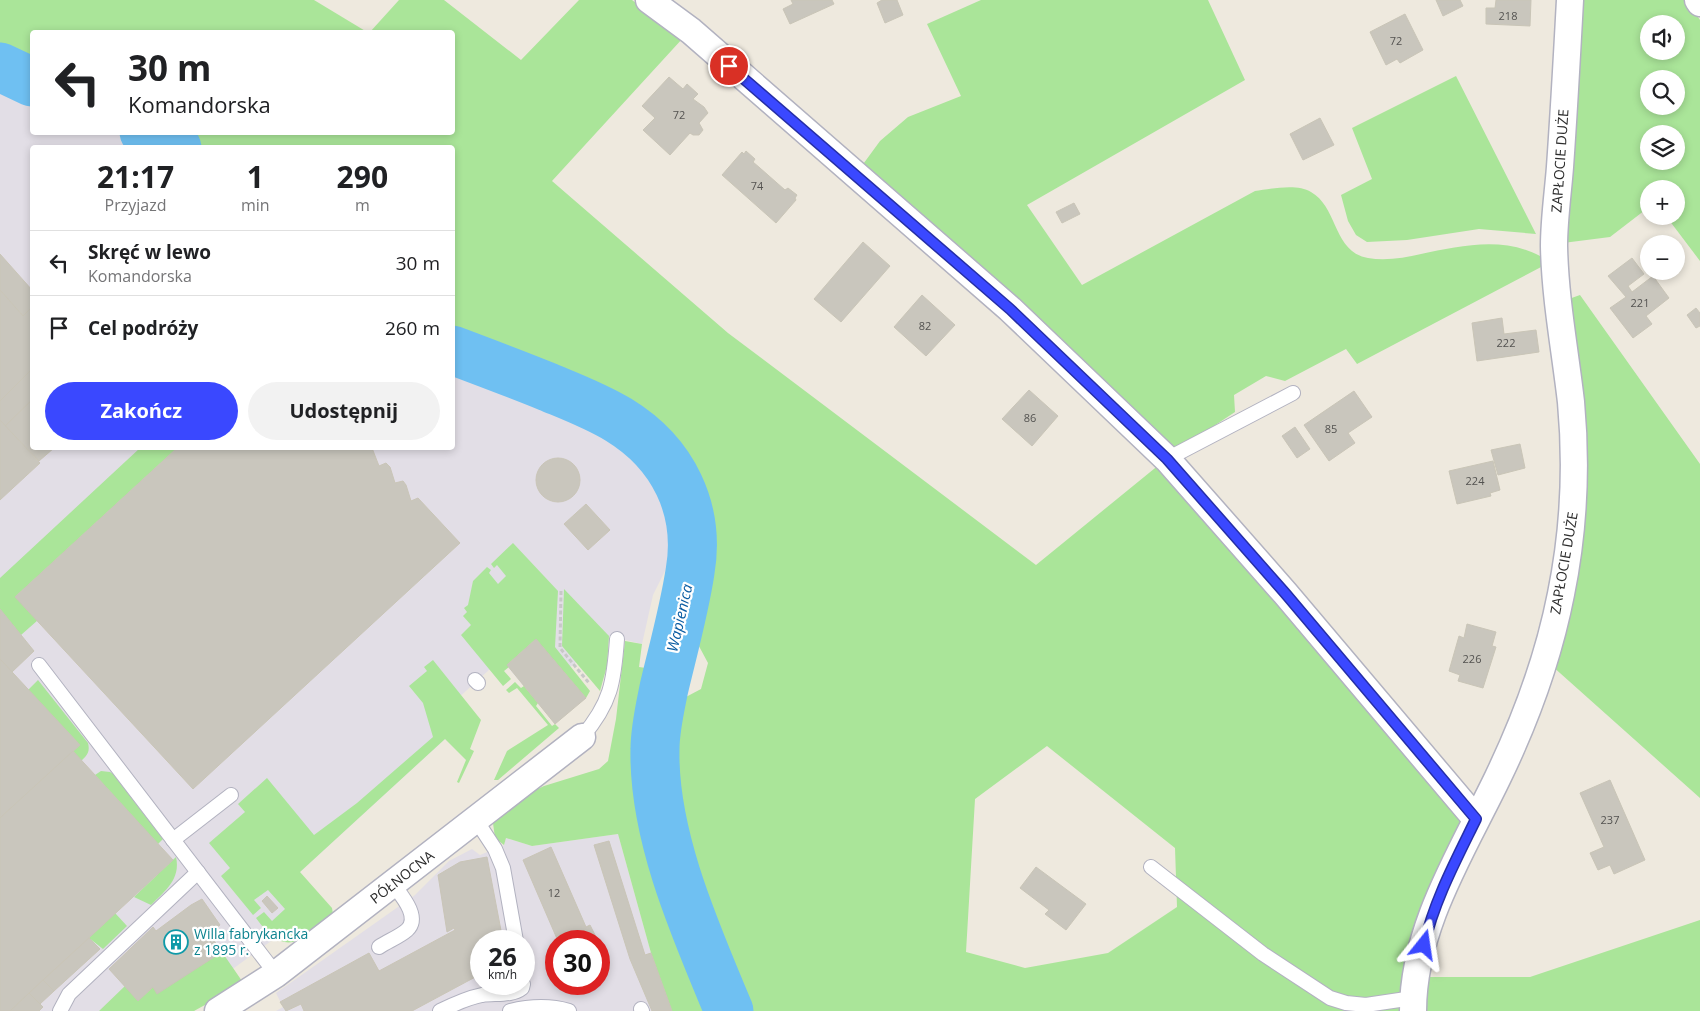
<!DOCTYPE html>
<html lang="pl">
<head>
<meta charset="utf-8">
<style>
  body { margin:0; font-family:"Open Sans",sans-serif; background:#f2f2f2; color:#202124; height:100vh; display:flex; flex-direction:column; font-size:19px; white-space:nowrap }
  * { box-sizing:border-box; margin:0 }
  p { font-size:16px; color:#757577 }
  .icon { flex:none; width:28px; height:28px; fill:none; stroke:currentColor; stroke-width:2; stroke-linecap:round; stroke-linejoin:round }
  .map { position:relative; flex:1; overflow:hidden }
  .side { position:absolute; left:30px; top:145px; width:425px; height:305px; display:flex; flex-direction:column; background:#fff; border-radius:5px; box-shadow:0 2px 8px #0003 }
  .side>* { flex:none }
  .banner { position:absolute; left:30px; top:30px; width:425px; height:105px; border-radius:5px; box-shadow:0 2px 8px #0003; background:#fff; color:#202124; overflow:hidden }
  .buttons { position:absolute; left:1640px; top:15px; display:grid; gap:10px }
  .buttons a { display:grid; place-items:center; width:45px; height:45px; border-radius:50%; background:#fff; box-shadow:0 2px 8px #0003; font-size:25px }
  .speed { position:absolute; left:470px; top:930px; display:flex; gap:10px; font-size:25px; font-weight:700; text-align:center }
  .speed>* { display:grid; place-content:center; width:65px; height:65px; border-radius:50%; background:#fff; box-shadow:0 2px 8px #0003; line-height:1 }
  .speed small { font-size:12px; font-weight:400 }
  .speed .limit { border:8px solid #d22; background:#fff; color:#111 }
  .pin { position:absolute; display:grid; place-items:center; width:42px; height:42px; color:#fff; margin:-21px; border:2px solid #fff; border-radius:50%; box-shadow:0 1px 5px #0007 }
  .me { position:absolute; width:55px; margin:-28px; rotate:15deg; stroke-linejoin:round; filter:drop-shadow(0 0 4px #0008) }
  .turn { display:flex; align-items:center; gap:18px; height:105px; padding:0 15px; font-size:22px }
  .turn .icon { width:65px; height:65px; stroke-width:2.5 }
  .turn b { display:block; font-size:35px; line-height:42px }
  .eta { display:flex; justify-content:space-evenly; align-items:center; height:85px; text-align:center }
  .eta b { font-size:30px; font-weight:700; line-height:35px }
  .cta { display:flex; gap:10px; margin-top:auto; padding:10px 15px }
  .cta a { flex:1; height:58px; border-radius:30px; background:#3a48ff; color:#fff; font-size:20px; font-weight:700; line-height:58px; text-align:center }
  .cta a+a { background:#f2f2f2; color:#202124 }
  ul { padding:0; list-style:none }
  li { display:flex; align-items:center; gap:15px; height:65px; padding:0 15px; border-top:1px solid #e0e0e0 }
  li div { flex:1 }
  li b { display:block; font-size:19px }
  li em { font-style:normal }
  .map>svg:first-child { display:block }
  .industrial { fill:#e2dee6; fill-rule:evenodd }
  .green { fill:#aae599; fill-rule:evenodd }
  .lines { fill:none; stroke-linecap:round; stroke-linejoin:round }
  .river { stroke:#6fc0f2; stroke-width:49 }
  .building { fill:#c9c6bd; stroke:#c9c5b7 }
  .service-casing { stroke:#b2b2c0; stroke-width:16 }
  .minor-casing { stroke:#b2b2c0; stroke-width:29 }
  .path { stroke:#c8c8c8; stroke-width:3; stroke-dasharray:4 2.5; stroke-linecap:butt }
  .service { stroke:#fff; stroke-width:14 }
  .minor { stroke:#fff; stroke-width:26 }
  .route-casing { stroke:#262fa6; stroke-width:12 }
  .route { stroke:#3a48ff; stroke-width:9 }
  .labels { text-anchor:middle; stroke-width:4.5; stroke-linejoin:round; paint-order:stroke }
  .number-label { font-size:11px; fill:#535250 }
  .street-label { font-size:14px; fill:#2c2c2c; stroke:#fff }
  .culture-label { font-size:14px; fill:#0d838f; stroke:#fff; text-anchor:start }
  .water-label { font-size:15px; font-style:italic; fill:#0a5ca2; stroke:#fff }
</style>
</head>
<body>
<div class="map">
<svg width="1700" height="1011" viewBox="0 0 1700 1011">
  <rect width="100%" height="100%" fill="#eee9de"/>
  <g class="industrial">
    <path d="M0,79l32,14v39l90,1 35,14 -125,1v300h420l1,-89 129,49 29,16 28,23 31,38 7,23 5,47 -7,4 -8,8 -14,28 -11,49 -33,-8 -45,36 22,26 -31,26 -54,-65 -69,63 14,16 -146,134 -22,64 -103,75h-175z"/>
    <path d="M618,834l33,119 21,58h-396l7,-4 -7,-14 139,-98 34,-34 23,-12 8,6 24,-10 2,-7 26,8zM481,941h43v43h-43zM556,941h43v43h-43z"/>
  </g>
  <g class="green">
    <path d="M0,0h314l53,32h-335v42l-32,-15z"/>
    <path d="M399,0h45l77,60 58,-60h53l51,38 -131,143 176,152 308,232 124,-101 305,357 -63,190h-657l-29,-82 -24,-48 -19,-60 -3,-43 5,-64 9,-16 17,-9 7,-26 -15,-28 10,-101 -6,-39 -17,-34 -22,-27 -41,-28 -164,-65 -1,-193 -262,-1 -30,-14 292,-1v-100h-82zM1047,746l128,102 2,59 -69,46 -83,15 -59,-16 9,-153z"/>
    <path d="M981,0h227l37,80 -218,125 55,80 173,-94c15,-2 42,-8 56,1 27,15 22,60 57,66 17,3 36,0 53,-4 38,-8 82,-18 119,2l3,10 -186,98 -11,-15 -61,32 -19,-5 -32,19 1,17 -53,35h-14l-307,-280 19,-26 28,-24 53,-21 -34,-72z"/>
    <path d="M1578,0h108l14,20v241l-34,-45h10v-27h-27v18l-39,30 -47,6zM1649,24h27v27h-27zM1649,79h27v27h-27zM1649,134h27v27h-27z"/>
    <path d="M1456,76l80,158 -57,-5 -72,11 -40,2 -11,-7 -8,-14 -7,-26 31,-16 -20,-51z"/>
    <path d="M1580,295l120,169v334l-149,-133 19,-66 -4,-299z"/>
    <path d="M140,448h37l-161,148 22,24 -17,15 -21,-26v-31z"/>
    <path d="M513,543l45,48 -3,56 35,44 -4,7 -50,-59 -29,26 2,2 -5,4 7,8 -8,7 -42,-51 10,-10 -8,-9 4,-4 -3,-4 4,-3 5,-24 14,-14 4,3 -2,3 9,11 8,-8 -9,-11 -3,3 -3,-4z"/>
    <path d="M564,589l45,47 -2,30 -7,25 -38,-45z"/>
    <path d="M625,641l17,3 -3,23 14,2 -16,108 4,31 74,203h-43l-21,-58 -33,-119 -86,12 -26,-8 -2,7 -9,-7 -2,-15 28,-26 23,-11 55,-17 9,-8 8,-42z"/>
    <path d="M433,660l48,60 -11,29 4,2 -15,32 -2,-1 9,-22 -21,-21 -145,133 32,36 1,6c-31,25 -46,47 -77,4l8,-6 8,9 13,-12 -17,-19 -14,10 7,8 -8,7 -32,-39 9,-8 -21,-25 36,-31 -7,-8 29,-26 47,57 43,-32 76,-66 -10,-34 -14,-17 18,-15 -3,-4z"/>
    <path d="M38,680l50,63c2,8 0,12 -7,18l-8,-10 7,-6 -52,-55z"/>
    <path d="M515,682l6,6 3,-2 14,17 -2,3 16,20 3,-2 4,4 -61,52h-4l13,-29 41,-26 -31,-37 -8,5 -3,-3z"/>
    <path d="M101,771l9,1 3,2 50,65 -5,5 -63,-69z"/>
    <path d="M176,857c5,22 -11,34 -25,48l-17,-8z"/>
    <path d="M115,913l12,13 -24,23 -14,-11z"/>
    <path d="M1700,920v91h-278l4,-34h104z"/>
    <path d="M222,952l20,29 -1,4 -47,26h-95l26,-25 13,15 15,-14 4,6z"/>
  </g>
  <g class="lines">
    <g class="river">
      <path d="M0,67l32,15"/>
      <path d="M144,132l33,16"/>
      <path d="M452,350c32,12 64,24 96,37 24,10 48,19 71,33 54,33 82,89 71,152 -6,39 -17,78 -26,116 -4,20 -9,41 -9,61 -2,87 41,183 74,262"/>
    </g>
  </g>
  <g class="building">
    <path d="M791,0h41l2,4 -44,20 -7,-15 10,-5z"/>
    <path d="M882,0h15l6,15 -18,8 -8,-20z"/>
    <path d="M1436,0h24l3,6 -20,10z"/>
    <path d="M1496,0h35l-1,26 -44,-2v-16h9z"/>
    <path d="M1405,14l18,36 -23,13 -3,-4 -11,6 -16,-33z"/>
    <path d="M669,77l14,12 4,-5 11,10 -5,5 11,8 4,6 -9,10 4,7 -4,5h-6l-3,-2 -20,22 -27,-25 12,-12 -13,-12z"/>
    <path d="M1320,118l14,27 -31,15 -13,-26z"/>
    <path d="M746,151l9,8 -2,3 7,6 25,22 3,-2 9,7 -2,3 1,2 -20,23 -54,-48 20,-23 2,2z"/>
    <path d="M1074,203l6,11 -18,9 -6,-11z"/>
    <path d="M863,242l27,24 -49,56 -27,-23z"/>
    <path d="M0,254l32,36v17l-9,9 -23,-26z"/>
    <path d="M1632,258l12,16 -16,12 4,6 21,-16 16,22 -23,18 6,8 -19,14 -23,-30 16,-11 -18,-21z"/>
    <path d="M0,290l23,26 9,-9v62l-32,32z"/>
    <path d="M922,295l33,30 -29,31 -32,-29z"/>
    <path d="M1696,308l4,5v13l-4,2 -9,-13z"/>
    <path d="M1502,318l2,16 32,-4 3,22 -62,9 -5,-38z"/>
    <path d="M32,369v31l-27,26 -5,-6v-19z"/>
    <path d="M1029,390l29,26 -26,30 -30,-27z"/>
    <path d="M1354,391l18,26 -24,16 7,10 -26,18 -25,-36z"/>
    <path d="M32,400v48h22l-15,13 -34,-35z"/>
    <path d="M0,420l40,43 -40,37z"/>
    <path d="M1295,427l15,22 -13,9 -15,-22z"/>
    <path d="M1520,444l5,24 -27,7 -7,-25z"/>
    <path d="M177,448h195l7,18 7,-3 4,4 5,16 8,-2 3,4 5,16 7,-3 42,45 -267,246 -178,-192z"/>
    <circle cx="558" cy="480" r="22"/>
    <path d="M1493,461l7,29 -10,3 1,3 -34,8 -8,-33z"/>
    <path d="M586,504l24,26 -22,20 -24,-26z"/>
    <path d="M0,609l34,42 -22,21 -12,-13z"/>
    <path d="M1467,624l29,8 -4,14 4,1 -13,41 -25,-7 2,-6 -11,-4 10,-35 5,2z"/>
    <path d="M536,639l50,59 -31,26 -48,-59z"/>
    <path d="M0,659l80,86 -80,73z"/>
    <path d="M73,751l100,109 -163,151h-10v-193z"/>
    <path d="M1610,780l35,80 -31,14 -4,-9 -12,5 -8,-17 14,-6 -24,-54z"/>
    <path d="M609,841l36,114 6,-2 21,58h-20l-22,-52 -36,-114z"/>
    <path d="M551,847l35,80 4,-2 8,16h-40l-35,-81z"/>
    <path d="M487,857l16,84h-22v31l-2,1v2l-67,36h-108l-3,-7 -15,7 -6,-9 89,-49 10,18 76,-41 -1,-2 -7,4 -9,-57 22,-13z"/>
    <path d="M1036,867l50,37 -20,26 -21,-16 4,-4 -29,-22z"/>
    <path d="M267,896l11,12 -6,5 -10,-12z"/>
    <path d="M202,899l18,26 -11,8 13,19 -65,42 -4,-7 -15,14 -29,-32 44,-42 3,4 35,-26z"/>
    <path d="M89,938l11,11 -46,42 -11,-11z"/>
    <path d="M599,943l10,23 -10,5z"/>
    <path d="M43,980l11,11 -14,13 -11,-11z"/>
    <path d="M29,993l14,14 -4,4h-29z"/>
  </g>
  <g class="lines">
    <g class="service-casing">
      <g id="service">
        <path d="M1167,459l126,-66"/>
        <path d="M39,665l237,309"/>
        <path d="M475,680l3,3"/>
        <path d="M582,737c29,-34 32,-55 35,-98"/>
        <path d="M476,820l19,29 8,19 13,73"/>
        <path d="M173,840l58,-45"/>
        <path d="M1151,867l112,87 67,44 16,5 20,2 47,-7"/>
        <path d="M379,947c9,-6 20,-10 28,-17 14,-13 -6,-35 -14,-46"/>
        <path d="M641,1009l1,2"/>
        <path d="M60,1011l9,-17 129,-122"/>
        <path d="M440,1011c14,-7 27,-13 42,-16 13,-2 30,1 40,-7l1,-4"/>
        <path d="M510,1011c21,-5 39,-6 59,0"/>
      </g>
    </g>
    <g class="minor-casing">
      <g id="minor">
        <path d="M649,0l42,31 319,278 157,150 118,134 191,226"/>
        <path d="M1698,0l2,3"/>
        <path d="M218,1011l58,-37 306,-237"/>
        <path d="M1413,1011c0,-84 50,-161 85,-234 27,-56 51,-122 63,-183 13,-64 16,-127 10,-192 -6,-52 -16,-104 -17,-156 0,-26 4,-53 6,-79 4,-56 7,-111 10,-167"/>
      </g>
    </g>
    <path class="path" d="M561,591l-1,57 29,35"/>
    <use href="#service" class="service"/>
    <use href="#minor" class="minor"/>
  </g>
  <g class="lines">
    <g class="route-casing">
      <path id="route" d="M729,66l281,243 157,150 118,134 191,226c-20,41 -42,82 -52,126"/>
    </g>
    <use href="#route" class="route"/>
  </g>
  <defs>
    <g id="building-ring" transform="scale(1.25)"><circle r="9.5" fill="#fff" stroke="#0f9aa8" stroke-width="1.5"/><path d="M-4-6H4V6H1V3H-1V6H-4ZM-2.5-4.3h1.7v1.8h-1.7ZM.8-4.3h1.7v1.8H.8ZM-2.5-1h1.7V.8h-1.7ZM.8-1h1.7V.8H.8Z" fill="#0f9aa8"/></g>
  </defs>
  <g fill-rule="evenodd">
    <use href="#building-ring" x="176" y="942"/>
  </g>
  <g class="labels">
    <g class="number-label">
      <text x="1508" y="20">218</text>
      <text x="1396" y="45">72</text>
      <text x="679" y="119">72</text>
      <text x="757" y="190">74</text>
      <text x="1640" y="307">221</text>
      <text x="925" y="330">82</text>
      <text x="1506" y="347">222</text>
      <text x="1030" y="422">86</text>
      <text x="1331" y="433">85</text>
      <text x="1475" y="485">224</text>
      <text x="1472" y="663">226</text>
      <text x="1610" y="824">237</text>
      <text x="554" y="897">12</text>
    </g>
    <g class="street-label">
      <text transform="translate(1560 161) rotate(-86)" y="5">ZAPŁOCIE DUŻE</text>
      <text transform="translate(1564 563) rotate(-80)" y="5">ZAPŁOCIE DUŻE</text>
      <text transform="translate(402 877) rotate(-38)" y="5">PÓŁNOCNA</text>
    </g>
    <g class="culture-label">
      <text x="194" y="939">Willa fabrykancka<tspan x="194" dy="16">z 1895 r.</tspan></text>
    </g>
    <g class="water-label">
      <text transform="translate(680 618) rotate(-77)" y="5">Wapienica</text>
    </g>
  </g>
</svg>
<div class="buttons">
<a><svg class="icon" aria-label="sound" viewBox="0 0 24 24"><path d="M4 9h4l5-4v14l-5-4H4zM17 9q2 3 0 6"/></svg></a>
<a><svg class="icon" aria-label="search" viewBox="0 0 24 24"><circle cx="10" cy="10" r="6"/><path d="M15 15l6 6"/></svg></a>
<a><svg class="icon" aria-label="layers" viewBox="0 0 24 24"><path d="M12 4l9 5-9 5-9-5zM3 14l9 5 9-5"/></svg></a>
<a>+</a>
<a>−</a>
</div>
<div class="speed"><div>26<small>km/h</small></div><div class="limit">30</div></div>
<div class="pin" style="left:729px;top:66px;background:#d93025"><svg class="icon" aria-label="arrive" viewBox="0 0 24 24"><path d="M6 21V4h12l-3 4 3 4H6"/></svg></div>
<svg class="me" style="left:1424px;top:945px" viewBox="-20 -20 40 40"><path d="M0-17L14 15 0 8-14 15z" fill="#3a48ff" stroke="#fff" stroke-width="4"/></svg>
<div class="banner">
<div class="turn"><svg class="icon" aria-label="left" viewBox="0 0 24 24"><path d="M17 20v-9H6M10 6l-5 5 5 5"/></svg><div><b>30 m</b>Komandorska</div></div>
</div>
<section class="side">
<div class="eta">
<div><b>21:17</b><p>Przyjazd</p></div>
<div><b>1</b><p>min</p></div>
<div><b>290</b><p>m</p></div>
</div>
<ul>
<li><svg class="icon" aria-label="left" viewBox="0 0 24 24"><path d="M17 20v-9H6M10 6l-5 5 5 5"/></svg><div><b>Skręć w lewo</b><p>Komandorska</p></div><em>30 m</em></li>
<li><svg class="icon" aria-label="arrive" viewBox="0 0 24 24"><path d="M6 21V4h12l-3 4 3 4H6"/></svg><div><b>Cel podróży</b></div><em>260 m</em></li>
</ul>
<div class="cta"><a>Zakończ</a><a>Udostępnij</a></div>
</section>
</div>
</body>
</html>
